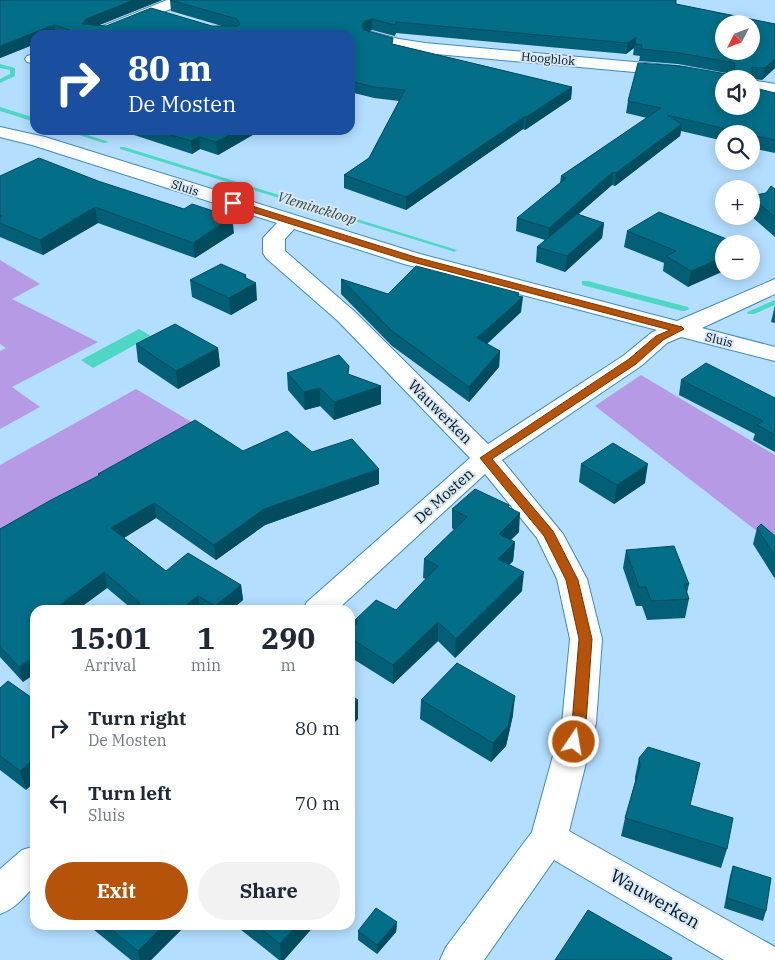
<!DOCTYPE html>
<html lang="en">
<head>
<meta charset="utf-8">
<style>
  body { margin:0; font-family:"IBM Plex Serif",serif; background:#f2f2f3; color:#1f2937; height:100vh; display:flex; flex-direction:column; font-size:19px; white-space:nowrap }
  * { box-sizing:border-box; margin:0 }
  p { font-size:16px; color:#747a83 }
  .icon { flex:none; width:28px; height:28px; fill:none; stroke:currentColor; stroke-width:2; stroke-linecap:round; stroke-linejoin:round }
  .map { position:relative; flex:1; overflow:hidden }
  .drawer { position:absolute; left:30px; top:605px; width:325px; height:325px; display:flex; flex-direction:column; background:#fff; border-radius:15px; box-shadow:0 2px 12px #0003 }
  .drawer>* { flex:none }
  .hud { position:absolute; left:30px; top:30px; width:325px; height:105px; border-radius:15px; box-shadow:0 2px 12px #0003; background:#1a4fa0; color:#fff; overflow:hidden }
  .needle { width:32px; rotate:228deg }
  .fabs { position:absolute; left:715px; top:15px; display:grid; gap:10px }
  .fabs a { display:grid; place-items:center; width:45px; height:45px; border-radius:50%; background:#fff; box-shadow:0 2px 12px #0003; font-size:25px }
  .pin { position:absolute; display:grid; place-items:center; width:42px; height:42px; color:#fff; margin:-21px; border-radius:10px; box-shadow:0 2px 8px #0006 }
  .me { position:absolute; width:55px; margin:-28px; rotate:12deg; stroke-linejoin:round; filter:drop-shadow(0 0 4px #0008) }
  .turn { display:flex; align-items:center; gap:18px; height:105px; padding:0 15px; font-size:22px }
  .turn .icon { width:65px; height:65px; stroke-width:2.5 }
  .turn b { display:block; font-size:35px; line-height:42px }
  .eta { display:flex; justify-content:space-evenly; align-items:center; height:85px; text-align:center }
  .eta b { font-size:30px; font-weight:700; line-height:35px }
  .primary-button { display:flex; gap:10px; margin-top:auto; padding:10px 15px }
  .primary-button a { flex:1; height:58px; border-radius:30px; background:#b45309; color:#fff; font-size:20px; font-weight:700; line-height:58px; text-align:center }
  .primary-button a+a { background:#f2f2f3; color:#1f2937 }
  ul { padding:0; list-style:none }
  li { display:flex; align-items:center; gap:15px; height:75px; padding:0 15px }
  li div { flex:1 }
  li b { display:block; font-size:19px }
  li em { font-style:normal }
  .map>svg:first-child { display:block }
  .green { fill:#b79ae6 }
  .water { fill:#4ed7c3 }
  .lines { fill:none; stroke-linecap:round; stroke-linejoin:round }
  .stream { fill:#4ed7c3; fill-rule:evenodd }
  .minor-casing { stroke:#3f8abd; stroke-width:2 }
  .minor { fill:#fff; fill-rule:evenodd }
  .wall { fill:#025f75 }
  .shaded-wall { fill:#014d5f }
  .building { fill:#026e88; stroke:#014d5f; fill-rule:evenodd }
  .route { fill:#b45309; stroke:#753606 }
  .labels { text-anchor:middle; stroke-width:4; stroke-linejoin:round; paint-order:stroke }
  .far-street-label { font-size:12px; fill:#011726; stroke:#d9e7f2 }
  .far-water-label { font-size:14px; font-style:italic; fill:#2e4b46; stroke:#d9e7f2 }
  .street-label { font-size:15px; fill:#011726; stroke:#d9e7f2 }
  .near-street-label { font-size:18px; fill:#011726; stroke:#d9e7f2 }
</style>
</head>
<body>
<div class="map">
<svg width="775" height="960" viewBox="0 0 775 960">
  <rect width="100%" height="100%" fill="#b3deff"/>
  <g class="green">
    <path d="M0,260l40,24 -28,15 86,43 -86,45 28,20 -40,22v-78l6,-3 -6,-4z"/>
    <path d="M641,375l134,80v90l-180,-139z"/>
    <path d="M136,389l64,38 -200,115v-77z"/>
  </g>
  <path class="water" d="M139,329l12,7 -58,32 -12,-8z"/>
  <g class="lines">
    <g class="stream">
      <path d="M0,64l15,4v8l-15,7v-4l10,-5v-4l-10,-2z"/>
      <path d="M0,107l35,11v4l-35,-11z"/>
      <path d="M63,130h9l37,12 -5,1z"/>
      <path d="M120,147h4l333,103 -3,2 -2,-1 -332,-102z"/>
      <path d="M582,281h6l100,26 1,2 -4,2h-3l-100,-26z"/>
      <path d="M775,300v5l-21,9h-6l-1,-2z"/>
    </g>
    <g class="minor-casing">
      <g id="minor">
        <path d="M167,0h20l-2,3 -77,32h-22l2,-3z"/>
        <path d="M372,32l27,7 26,4 253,23 46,8 6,1 2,4h-8v5l-46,-8 -253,-23 -27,-4 -32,-9 -2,-3 2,-3z"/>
        <path d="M35,54v10l-8,-2 -2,-3 2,-3z"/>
        <path d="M751,80l24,4v10l-24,-4z"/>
        <path d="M0,127l45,10 375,117 257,67 98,-42v15l-73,34 73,19v14l-94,-24 -14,6 -26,23 -139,94 61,74 24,45 15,60 -6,84 -27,108 206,116v13h-51l-170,-100 -70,100h-44l6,-13 86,-115 30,-109 8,-84 -13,-60 -20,-41 -52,-64 -148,136h-34l4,-8 163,-144 -132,-137 -72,-63 -3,-5v-15l14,-15 -245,-78 -32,-8zM294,229l110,35 253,66 -6,3 -28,23 -135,88 -134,-133 -69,-60v-12z"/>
        <path d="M35,846v40c-13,12 -18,22 -35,28v-45l22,-19z"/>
      </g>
    </g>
    <use href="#minor" class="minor"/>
  </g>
  <g class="wall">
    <path d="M0,0h162l-63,25 7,1h116l-51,-15 -1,-11 506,4 99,20v44l-13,12 -10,-1 -28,27 51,-13v60l-24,-5v-14h-27v7l-43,-10 -1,5 -65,50 -3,-1 -34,29 26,9 -2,15 -37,34 -29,-10 1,-15 8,-7 -29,-9 1,-13 43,-35 1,-7 86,-58 -21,-5 2,-12 98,-27v-1l-48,-9 -39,-3 1,-5 -7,-1 1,-7 -8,6 -230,-21 -1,3 -23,-6 -3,1 24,13 179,43 -1,12 -46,31 -2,-1 -117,81 -62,-22v-13l25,-17 30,-57 -25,-3 -24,-6v-57h-315v9l-35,14z"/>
    <path d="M119,130h142l-43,25 -18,-6 -8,5z"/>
    <path d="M0,176l234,57 -39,25 -97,-35 -55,32 -43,-18z"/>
    <path d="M775,189v48l-24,-21v-20l15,-3z"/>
    <path d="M627,231l112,13 -51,43 -25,-16 1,-8 -40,-16z"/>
    <path d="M246,275v3l11,22 -26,15 -39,-18 -2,-17z"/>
    <path d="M341,279l47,15 130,2 3,16 -34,32 13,7 -1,16 -30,35 -77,-56 -51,-52z"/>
    <path d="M775,305v18l-4,-1z"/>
    <path d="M136,344l82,4 2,18 -42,23 -40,-27z"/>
    <path d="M287,373l62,2 32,11v18l-47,16 -14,-14 -15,4 -17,-20z"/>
    <path d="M681,380l94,18v54l-22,-12 2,-6 -76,-39z"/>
    <path d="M243,451l69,1 67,32 -114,41 -49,35 -60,-42 -32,20 42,33 75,14 2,15 -12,10h-100l1,-1 -25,-21 -30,22h-42l-12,72 -23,-25v-128l99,-53 -1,-2z"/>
    <path d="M581,464l64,19 -31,21 -35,-22z"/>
    <path d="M509,507l10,25 -8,8 4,2 -2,19 -4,4 13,26 -67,67 -17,-17 -45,43 -43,-27v-27l5,-5v-5l41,-10 30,-31 -3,-1 1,-19 30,-29 -2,-2v-19z"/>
    <path d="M757,528l18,8v43l-22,-35z"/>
    <path d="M626,550l63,34 -2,9 2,6 -4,19 -38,2 -5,-14h-6l-13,-38z"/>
    <path d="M0,688l26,102 -26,-20z"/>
    <path d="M421,700l92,15 -7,31 -15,16 -71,-43z"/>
    <path d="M639,758l51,47 37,44 -6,19 -100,-32 4,-18 10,-36v-5z"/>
    <path d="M733,866l33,45 -3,10 -39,-13 6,-32z"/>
    <path d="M397,922l-1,10 -19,22 -19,-14v-9z"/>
    <path d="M88,925h98l-35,35h-20z"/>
    <path d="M235,925h80l-31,35h-5z"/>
  </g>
  <g class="shaded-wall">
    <path d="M134,0h28l-75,30 -3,5 -2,-11 4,-5z"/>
    <path d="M372,19v11l-7,2 -3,-7 3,-4z"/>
    <path d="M54,25l2,10h-21v9l-35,14v-12z"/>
    <path d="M636,37l-2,11 -8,6 2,-11z"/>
    <path d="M775,59v9l-13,12 3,-12z"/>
    <path d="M572,87l-1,12 -46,31 1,-13z"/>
    <path d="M524,117l-1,12 -117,81v-13z"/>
    <path d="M682,124l-2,12 -65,50 1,-13z"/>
    <path d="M239,130h22l-43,25 -2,-13z"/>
    <path d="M199,137l1,12 -8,5 -1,-13z"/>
    <path d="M613,172l-1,13 -64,56 1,-13z"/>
    <path d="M95,207l3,16 -55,32 -3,-15z"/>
    <path d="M232,217l2,16 -39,25 -2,-15z"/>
    <path d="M604,223l-2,15 -37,34 2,-16z"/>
    <path d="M724,257v14l-36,16 3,-16z"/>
    <path d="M246,275l1,12 9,-4 1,17 -26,15 -2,-17 15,-21z"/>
    <path d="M519,293l-1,8 5,-4 -2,15 -45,42 1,-16z"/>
    <path d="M218,348l2,18 -42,23 -2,-18z"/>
    <path d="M500,351l-1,16 -30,35v-15z"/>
    <path d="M381,386v18l-47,16v-18z"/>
    <path d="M320,388v18l-15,4 -1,-18z"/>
    <path d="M648,464l-3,19 -31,21 3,-19z"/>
    <path d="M379,469v15l-114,41 -49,35 -2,-15 50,-36z"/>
    <path d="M154,503l2,15 -42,26 -3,-16z"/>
    <path d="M520,513l-1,19 -21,20 1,-18z"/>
    <path d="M515,542l-2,19 -16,17 1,-19z"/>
    <path d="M104,572l3,16 -30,22h-24z"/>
    <path d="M524,572l-2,19 -67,67 1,-19z"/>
    <path d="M241,585l2,15 -12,10h-16v-4z"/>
    <path d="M198,596l2,14h-20l11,-9z"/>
    <path d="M438,622v19l-45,43v-19z"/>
    <path d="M35,656v18l-12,8 -4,-15z"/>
    <path d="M515,696l-2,19 -7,31 -15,16 2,-19z"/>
    <path d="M358,700v19l-8,8v-20z"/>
    <path d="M35,758v24l-9,8 -6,-19z"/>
    <path d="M397,922l-1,10 -19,22v-9z"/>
    <path d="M164,925h22l-35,35h-11l-2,-9z"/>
    <path d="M297,925h18l-31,35h-3l-1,-16z"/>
  </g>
  <g class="building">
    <path d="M0,0h134l-48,19 -4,5 24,2 45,-18 61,18h26l2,-2 -3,-5 -67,-19h506v4l99,20v35l-10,9 -13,-1v13l-1,1v-2h-27v27h27v-19l24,6v47l-24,-5v-1h-4l-80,-19 15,9 -66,49 -3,-1 -64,56 -32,-10 49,-40 -5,-2 100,-68 -33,-7 10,-38 42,3 46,8 2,-5h7l-1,-6 -54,-10 -39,-4 1,-4 -7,-1 1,-7 -8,6 -232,-21 -1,3 -23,-6 -7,2 -3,4 2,5 29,8 -1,6 180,43 -46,30h-2l-118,80 -62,-22 25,-17 36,-68 -31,-3 -24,-6v-46h-264l-32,-10 -54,21zM724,24h27v27h-27z"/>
    <path d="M155,130h84l-23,12 -17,-5 -8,4z"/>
    <path d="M39,158l59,23 86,28 8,-5 40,13 -39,26 -98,-36 -55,33 -40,-17v-6l2,-1h-2v-40z"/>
    <path d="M771,186l4,3v28l-24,-20v-1l15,-3z"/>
    <path d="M659,212l80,32h-15v13l-33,14 -25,-15 10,-5 -49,-20z"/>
    <path d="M577,214l27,9 -37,33 -30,-9z"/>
    <path d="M221,264l25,11 -2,2 12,6 -27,15 -39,-18z"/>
    <path d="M416,266l103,27 -2,3 6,1 -46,41 23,13 -31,36 -77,-56 -51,-52 47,15z"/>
    <path d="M175,324l43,24 -42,23 -40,-27z"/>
    <path d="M339,355l10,11 -1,8 33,12 -47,16 -14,-14 -16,4 -17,-19z"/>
    <path d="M706,363l69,35v37l-18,-10 6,-4 -82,-41z"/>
    <path d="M195,420l48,31 44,-20 25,21 40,-13 27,30 -115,40 -50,36 -60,-42 -43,25 55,43 22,-18 53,32 -26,21 -17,-10 -7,5 -11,9h-49l9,-7 -36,-31 -51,38h-18v46l-16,11 -19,-20v-118l51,-29 49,-25 -2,-1z"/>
    <path d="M613,443l35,21 -31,21 -36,-21z"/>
    <path d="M475,489l34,16 -1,2 12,6 -21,21 16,8 -17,17 26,13 -68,67 -18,-17 -45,43 -43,-27v-8l8,-8 -3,-2 21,-20 20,10 42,-44 -14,-7 43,-42 -15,-8z"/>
    <path d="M761,524l14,12v20l-18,-28z"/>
    <path d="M674,546l15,38h-5l5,15 -38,2 -5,-14h-7l-13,-37z"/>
    <path d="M457,663l58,33 -7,30 -15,17 -72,-43z"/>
    <path d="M8,681l27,19v58l-15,13 -20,-15v-68z"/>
    <path d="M350,695l8,5 -8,7z"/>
    <path d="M648,747l52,16 -10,42 43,13 -6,31 -102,-31 15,-52 -1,-8z"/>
    <path d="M733,866l38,12 -5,33 -39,-13z"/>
    <path d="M376,908l21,14 -20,23 -19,-14z"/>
    <path d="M588,910l84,48 -1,2h-116z"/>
    <path d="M106,925h58l-26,26z"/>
    <path d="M256,925h41l-17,19z"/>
  </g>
  <path class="route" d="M230,201h6l179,56 267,70 2,2 -21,11 -27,24 -144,95 61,72 25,49 14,59 -6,84 -7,23 -5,2 -5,-2 -2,-4 5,-19 7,-84 -13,-59 -22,-44 -64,-78 149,-99 27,-23 14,-6 -261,-69 -179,-56z"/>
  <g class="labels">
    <g class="far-street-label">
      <text transform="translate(548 59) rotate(5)" y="4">Hoogblok</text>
      <text transform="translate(185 188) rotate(18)" y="4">Sluis</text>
      <text transform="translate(719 340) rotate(14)" y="4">Sluis</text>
    </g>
    <g class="far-water-label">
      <text transform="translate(317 208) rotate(17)" y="5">Vleminckloop</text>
    </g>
    <g class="street-label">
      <text transform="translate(440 412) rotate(45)" y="5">Wauwerken</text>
      <text transform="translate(444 496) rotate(-42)" y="5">De Mosten</text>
    </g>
    <g class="near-street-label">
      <text transform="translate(655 899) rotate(30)" y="6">Wauwerken</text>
    </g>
  </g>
</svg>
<div class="fabs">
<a><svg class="needle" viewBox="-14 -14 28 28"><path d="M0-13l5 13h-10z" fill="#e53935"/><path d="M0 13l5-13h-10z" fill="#747a83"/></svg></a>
<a><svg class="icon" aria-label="sound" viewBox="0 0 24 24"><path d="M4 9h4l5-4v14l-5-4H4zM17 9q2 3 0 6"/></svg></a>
<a><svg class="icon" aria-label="search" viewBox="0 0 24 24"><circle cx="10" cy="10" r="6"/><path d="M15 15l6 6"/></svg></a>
<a>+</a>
<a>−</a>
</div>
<div class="pin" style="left:233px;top:203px;background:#d93025"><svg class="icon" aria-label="arrive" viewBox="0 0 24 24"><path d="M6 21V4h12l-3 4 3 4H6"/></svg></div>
<svg class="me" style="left:574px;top:742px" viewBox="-20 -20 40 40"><circle r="17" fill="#b45309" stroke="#fff" stroke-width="3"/><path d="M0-11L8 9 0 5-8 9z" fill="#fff"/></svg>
<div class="hud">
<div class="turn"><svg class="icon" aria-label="right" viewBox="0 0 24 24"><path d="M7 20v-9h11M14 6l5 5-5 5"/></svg><div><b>80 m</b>De Mosten</div></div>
</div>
<section class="drawer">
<div class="eta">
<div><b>15:01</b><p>Arrival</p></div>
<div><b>1</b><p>min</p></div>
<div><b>290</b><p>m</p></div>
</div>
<ul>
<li><svg class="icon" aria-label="right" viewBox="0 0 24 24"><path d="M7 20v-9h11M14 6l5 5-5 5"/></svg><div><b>Turn right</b><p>De Mosten</p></div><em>80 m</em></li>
<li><svg class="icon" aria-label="left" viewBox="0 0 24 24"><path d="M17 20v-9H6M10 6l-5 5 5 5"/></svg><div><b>Turn left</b><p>Sluis</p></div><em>70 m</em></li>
</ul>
<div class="primary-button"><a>Exit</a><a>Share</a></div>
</section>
</div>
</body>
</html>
